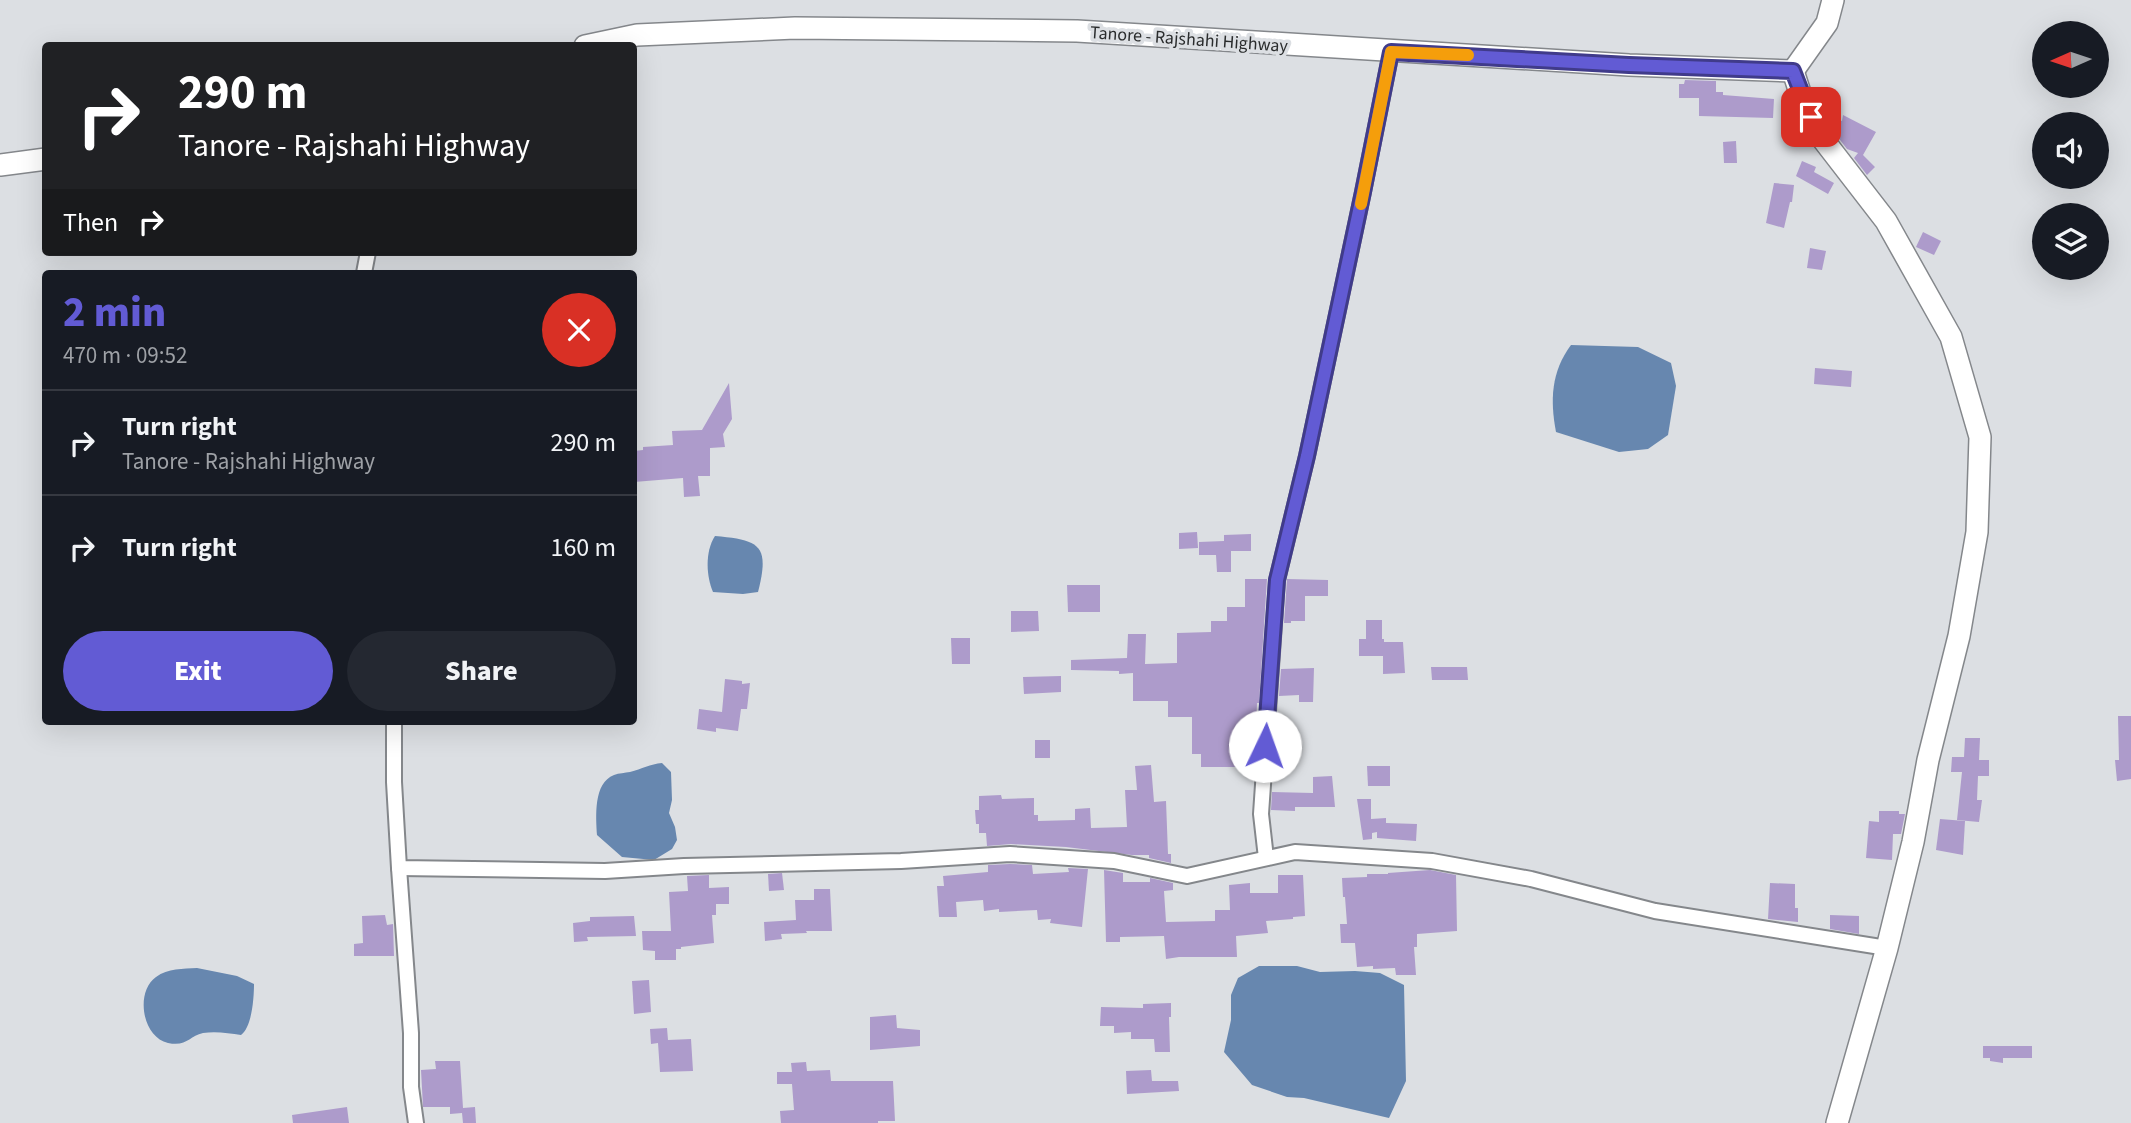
<!DOCTYPE html>
<html lang="en">
<head>
<meta charset="utf-8">
<style>
  body { margin:0; font-family:"Source Sans 3",sans-serif; background:#242831; color:#f1f3f6; height:100vh; display:flex; flex-direction:column; font-size:26px; white-space:nowrap }
  * { box-sizing:border-box; margin:0 }
  p { font-size:23px; color:#9ea1a6 }
  .icon { flex:none; width:38px; height:38px; fill:none; stroke:currentColor; stroke-width:2; stroke-linecap:round; stroke-linejoin:round }
  .map { position:relative; flex:1; overflow:hidden }
  .panel { position:absolute; left:42px; top:270px; width:595px; height:455px; display:flex; flex-direction:column; background:#171b24; border-radius:7px; box-shadow:0 7px 28px #0002 }
  .panel>* { flex:none }
  .hud { position:absolute; left:42px; top:42px; width:595px; height:214px; border-radius:7px; box-shadow:0 7px 28px #0002; background:#202124; color:#fff; overflow:hidden }
  .needle { width:46px; rotate:267deg }
  .fabs { position:absolute; left:2032px; top:21px; display:grid; gap:14px }
  .fabs a { display:grid; place-items:center; width:77px; height:77px; border-radius:50%; background:#171b24; box-shadow:0 7px 28px #0002; font-size:35px }
  .pin { position:absolute; display:grid; place-items:center; width:60px; height:60px; color:#fff; margin:-30px; border-radius:14px; box-shadow:0 4px 10px #0006 }
  .me { position:absolute; width:77px; margin:-38px; rotate:3deg; stroke-linejoin:round; filter:drop-shadow(0 0 5px #0008) }
  .turn { display:flex; align-items:center; gap:24px; height:147px; padding:0 21px; font-size:32px }
  .turn .icon { width:91px; height:91px; stroke-width:2.5 }
  .turn b { display:block; font-size:49px; line-height:60px }
  .then { display:flex; align-items:center; height:66px; padding:0 21px; background:#0003; gap:14px; font-size:26px }
  .round { display:grid; place-items:center; flex:none; width:74px; height:74px; border-radius:37px; background:#242831 }
  .summary { display:flex; align-items:center; justify-content:space-between; height:119px; padding:0 21px }
  h1 { font-size:42px; font-weight:800; line-height:52px; color:#625bd4 }
  .button { display:flex; gap:14px; margin-top:auto; padding:14px 21px }
  .button a { flex:1; height:80px; border-radius:42px; background:#625bd4; color:#fff; font-size:28px; font-weight:800; line-height:80px; text-align:center }
  .button a+a { background:#242831; color:#f1f3f6 }
  ul { padding:0; list-style:none }
  li { display:flex; align-items:center; gap:21px; height:105px; padding:0 21px; border-top:2px solid #363941 }
  li div { flex:1 }
  li b { display:block; font-size:26px }
  li em { font-style:normal }
  .map>svg:first-child { display:block }
  .water { fill:#6787af }
  .building { fill:#ad9bcb }
  .lines { fill:none; stroke-linecap:round; stroke-linejoin:round }
  .street-casing { stroke:#84878b; stroke-width:18 }
  .secondary-casing { stroke:#84878b; stroke-width:24 }
  .street { stroke:#fff; stroke-width:14 }
  .secondary { stroke:#fff; stroke-width:21 }
  .route-casing { stroke:#403b8a; stroke-width:18 }
  .route { stroke:#625bd4; stroke-width:12 }
  .slow { stroke:#f59e0b; stroke-width:12 }
  .labels { text-anchor:middle; stroke-width:7; stroke-linejoin:round; paint-order:stroke }
  .street-label { font-size:18px; fill:#2a2c2d; stroke:#dcdfe3 }
</style>
</head>
<body>
<div class="map">
<svg width="2131" height="1123" viewBox="0 0 2131 1123">
  <rect width="100%" height="100%" fill="#dcdfe3"/>
  <g class="water">
    <path d="M1571,345l67,2 33,16 5,23 -8,49 -20,14 -29,3 -63,-20c-6,-32 -5,-60 15,-87z"/>
    <path d="M715,536c45,4 55,9 43,56l-15,2 -30,-2c-7,-16 -8,-41 2,-56z"/>
    <path d="M662,763l9,9 1,28 -3,13 6,14 2,13 -5,9 -18,11 -32,-3 -25,-22c-1,-18 -4,-52 17,-60 5,-2 11,-2 16,-3 12,-3 20,-8 32,-9z"/>
    <path d="M1259,966h38l23,6 35,-1 25,2 24,12 2,96 -17,37 -85,-20 -17,-1 -35,-12 -28,-33 7,-32v-25l7,-17z"/>
    <path d="M197,968l40,8 17,8c0,14 -2,43 -13,51 -12,-2 -26,-4 -38,-2 -14,3 -16,14 -35,10 -26,-6 -33,-51 -12,-66 12,-9 27,-8 41,-9z"/>
  </g>
  <g class="building">
    <path d="M1685,80l31,1v11h7v3l51,4 -1,19 -74,-2v-18h-20v-14h5z"/>
    <path d="M1843,115l33,17 -13,23 12,12 -8,8 -13,-17 4,-5 -11,-4 -13,-17 5,-12 3,1z"/>
    <path d="M1736,141l1,22h-13l-1,-21z"/>
    <path d="M1802,161l14,6 -2,5 20,11 -6,11 -32,-18z"/>
    <path d="M1774,183l20,2 -2,17h-2l-6,26 -18,-5z"/>
    <path d="M1923,232l18,9 -7,14 -18,-8z"/>
    <path d="M1810,248l16,3 -4,19 -15,-2z"/>
    <path d="M1815,368l37,3 -1,16 -37,-3z"/>
    <path d="M729,383l3,36 -9,15 2,13 -15,1v28h-12l2,20 -16,1 -1,-19 -49,4v-31l9,-1v-3l30,-2 -1,-14 30,-1z"/>
    <path d="M1197,532l1,16 -19,1v-16z"/>
    <path d="M1251,534v17h-20v21h-14l-1,-17h-17v-13l25,-1v-6z"/>
    <path d="M1245,579h22l-8,124h-2l-2,51h-6v13h-48v-13h-9v-37h-24v-16h-35v-28l-14,1v-3l-48,-1v-10l56,-2 1,-24h18l-1,30 32,-1v-30l34,-1v-11h16v-14h18z"/>
    <path d="M1287,579l41,1v16h-23v25h-14v2h-7z"/>
    <path d="M1067,585h33v27h-32z"/>
    <path d="M1011,611h27l1,20 -28,1z"/>
    <path d="M1366,620h16v19h2v3h19l2,31 -22,1v-18h-24v-17h7z"/>
    <path d="M951,638h19v26h-18z"/>
    <path d="M1431,667h36l1,13h-36z"/>
    <path d="M1314,668l-1,34h-14v-7l-20,1 2,-27z"/>
    <path d="M1061,676v16l-37,2 -1,-17z"/>
    <path d="M725,679l17,2v3l8,-1 -3,26h-6l-3,22 -22,-3v4l-19,-3 2,-20 23,3z"/>
    <path d="M2118,716h13v63l-14,2 -2,-21h4z"/>
    <path d="M1965,738h15l-1,22h10v16h-11l-1,24h5l-3,22 -22,-2 5,-48h-11l1,-15h12z"/>
    <rect x="1035" y="740" width="15" height="18"/>
    <path d="M1151,765l3,37 12,-1 2,53h3v9l-22,-5v-3h-17l-66,-8 -55,-3 -24,2 -1,-13h-7v-9h-3l-1,-14h4v-14l22,-1 1,4 32,-1v17h4v6l37,-1v-11l15,-1 1,20 36,-1 -2,-37h12l-2,-24z"/>
    <path d="M1367,766h23v20h-22z"/>
    <path d="M1332,776l3,31h-40v4l-24,-1 1,-18 41,1v-16z"/>
    <path d="M1357,799h14v20l15,-1v5l31,1 -1,17 -39,-3v-6l-5,1v6l-9,1z"/>
    <path d="M1879,811h20v3h6l-4,20h-8l-1,26 -26,-2 3,-37 10,1z"/>
    <path d="M1940,819l25,2 -2,34 -27,-5z"/>
    <path d="M1010,864l22,1 1,9 36,-2 -1,-4 20,1 -6,58 -32,-4 1,-4 -13,1 -1,-10 -38,2v-3l-15,2 -1,-11 -27,2 1,15h-18l-2,-31h7l-1,-10 45,-4v-7z"/>
    <path d="M1104,870l19,3v9h27v-4l23,5v7l-9,1 2,31 49,-1v-11h15l-1,-25 21,-2v10h28v-18h25l2,41 -12,1v2l-27,2 2,12 -32,3 1,21h-58l-13,2 -2,-23 -44,1v5h-14z"/>
    <path d="M1430,870l26,5 1,56 -40,3v13h-3l2,28h-20l-1,-7 -22,1v-3l-16,1 -2,-24h-14l-1,-19h7l-2,-27h-2l-1,-19 25,-1v-3h21v-1z"/>
    <path d="M782,873l2,17 -15,1 -1,-17z"/>
    <path d="M709,875v13l20,-1v17h-13v11h-4l2,28 -33,4v2h-5v11h-21v-9l-12,-1 -1,-19h29l-2,-39 19,-1 -1,-15z"/>
    <path d="M1770,883l25,1v24h3v14l-30,-3z"/>
    <path d="M814,889h16l2,42h-26l1,2 -26,1 1,5 -17,2 -1,-19 32,-2 -1,-20h19z"/>
    <path d="M385,915l2,10 6,-1 1,32h-40v-12l9,-1 -1,-27z"/>
    <path d="M1830,915l29,1v18l-29,-5z"/>
    <path d="M634,916l2,20 -49,1 1,4 -14,1 -1,-19 17,-2v-4z"/>
    <path d="M649,980l2,32 -17,2 -2,-33z"/>
    <path d="M1171,1003v14h-2l1,35h-15l-1,-13h-23v-7l-17,1v-7h-14l1,-19 42,1v-4z"/>
    <path d="M896,1015l1,13 23,2v16l-50,4v-33z"/>
    <path d="M667,1028l1,12 23,-1 2,32 -33,1 -2,-29 -7,1 -1,-15z"/>
    <path d="M1983,1046h49v12h-29v5l-13,-2v-3h-7z"/>
    <path d="M435,1061h25l3,47 12,-1 1,16h-13l-1,-10 -12,1v-7h-27l-2,-37 15,-1z"/>
    <path d="M806,1062l1,9 23,-1 1,11h62l2,40h-17v2h-97l-1,-12 14,-1 -2,-26h-15v-12h15l-1,-9z"/>
    <path d="M1151,1070l1,11h26l1,10 -52,3 -1,-23z"/>
    <path d="M347,1107l2,16h-56l-1,-8z"/>
  </g>
  <g class="lines">
    <g class="street-casing">
      <g id="street">
        <path d="M364,273l4,-21"/>
        <path d="M394,721v61l5,86 206,3 79,-5 217,-5 109,-7 104,7 73,15 108,-24 137,9 99,18 124,32 232,37"/>
        <path d="M1266,858l-5,-44 16,-234 30,-124 56,-264 28,-140"/>
        <path d="M399,868l12,165v54l5,36"/>
      </g>
    </g>
    <g class="secondary-casing">
      <g id="secondary">
        <path d="M585,46l52,-11 158,-7 282,3 552,34 164,6"/>
        <path d="M1793,71l10,31 15,31 68,88 65,116 29,100 -3,95 -18,104 -31,124 -15,82 -26,106 -50,175"/>
        <path d="M1793,71l34,-48 6,-23"/>
        <path d="M0,165l46,-6"/>
      </g>
    </g>
    <use href="#street" class="street"/>
    <use href="#secondary" class="secondary"/>
  </g>
  <g class="lines">
    <g class="route-casing">
      <path id="route" d="M1265,746l12,-166 30,-124 56,-264 28,-140 238,13 164,6 18,46"/>
    </g>
    <use href="#route" class="route"/>
    <path class="slow" d="M1361,204l30,-152 77,3"/>
  </g>
  <g class="labels">
    <g class="street-label">
      <text transform="translate(1189 39) rotate(4)" y="6">Tanore - Rajshahi Highway</text>
    </g>
  </g>
</svg>
<div class="fabs">
<a><svg class="needle" viewBox="-14 -14 28 28"><path d="M0-13l5 13h-10z" fill="#e53935"/><path d="M0 13l5-13h-10z" fill="#9ea1a6"/></svg></a>
<a><svg class="icon" aria-label="sound" viewBox="0 0 24 24"><path d="M4 9h4l5-4v14l-5-4H4zM17 9q2 3 0 6"/></svg></a>
<a><svg class="icon" aria-label="layers" viewBox="0 0 24 24"><path d="M12 4l9 5-9 5-9-5zM3 14l9 5 9-5"/></svg></a>
</div>
<div class="pin" style="left:1811px;top:117px;background:#d93025"><svg class="icon" aria-label="arrive" viewBox="0 0 24 24"><path d="M6 21V4h12l-3 4 3 4H6"/></svg></div>
<svg class="me" style="left:1265px;top:746px" viewBox="-20 -20 40 40"><circle r="19" fill="#fff"/><path d="M0-13L10 11 0 6-10 11z" fill="#625bd4"/></svg>
<div class="hud">
<div class="turn"><svg class="icon" aria-label="right" viewBox="0 0 24 24"><path d="M7 20v-9h11M14 6l5 5-5 5"/></svg><div><b>290 m</b>Tanore - Rajshahi Highway</div></div>
<div class="then">Then<svg class="icon" aria-label="right" viewBox="0 0 24 24"><path d="M7 20v-9h11M14 6l5 5-5 5"/></svg></div>
</div>
<section class="panel">
<div class="summary"><div><h1>2 min</h1><p>470 m · 09:52</p></div><a class="round" style="background:#d93025;color:#fff"><svg class="icon" aria-label="close" viewBox="0 0 24 24"><path d="M6 6l12 12M18 6L6 18"/></svg></a></div>
<ul>
<li><svg class="icon" aria-label="right" viewBox="0 0 24 24"><path d="M7 20v-9h11M14 6l5 5-5 5"/></svg><div><b>Turn right</b><p>Tanore - Rajshahi Highway</p></div><em>290 m</em></li>
<li><svg class="icon" aria-label="right" viewBox="0 0 24 24"><path d="M7 20v-9h11M14 6l5 5-5 5"/></svg><div><b>Turn right</b></div><em>160 m</em></li>
</ul>
<div class="button"><a>Exit</a><a>Share</a></div>
</section>
</div>
</body>
</html>
